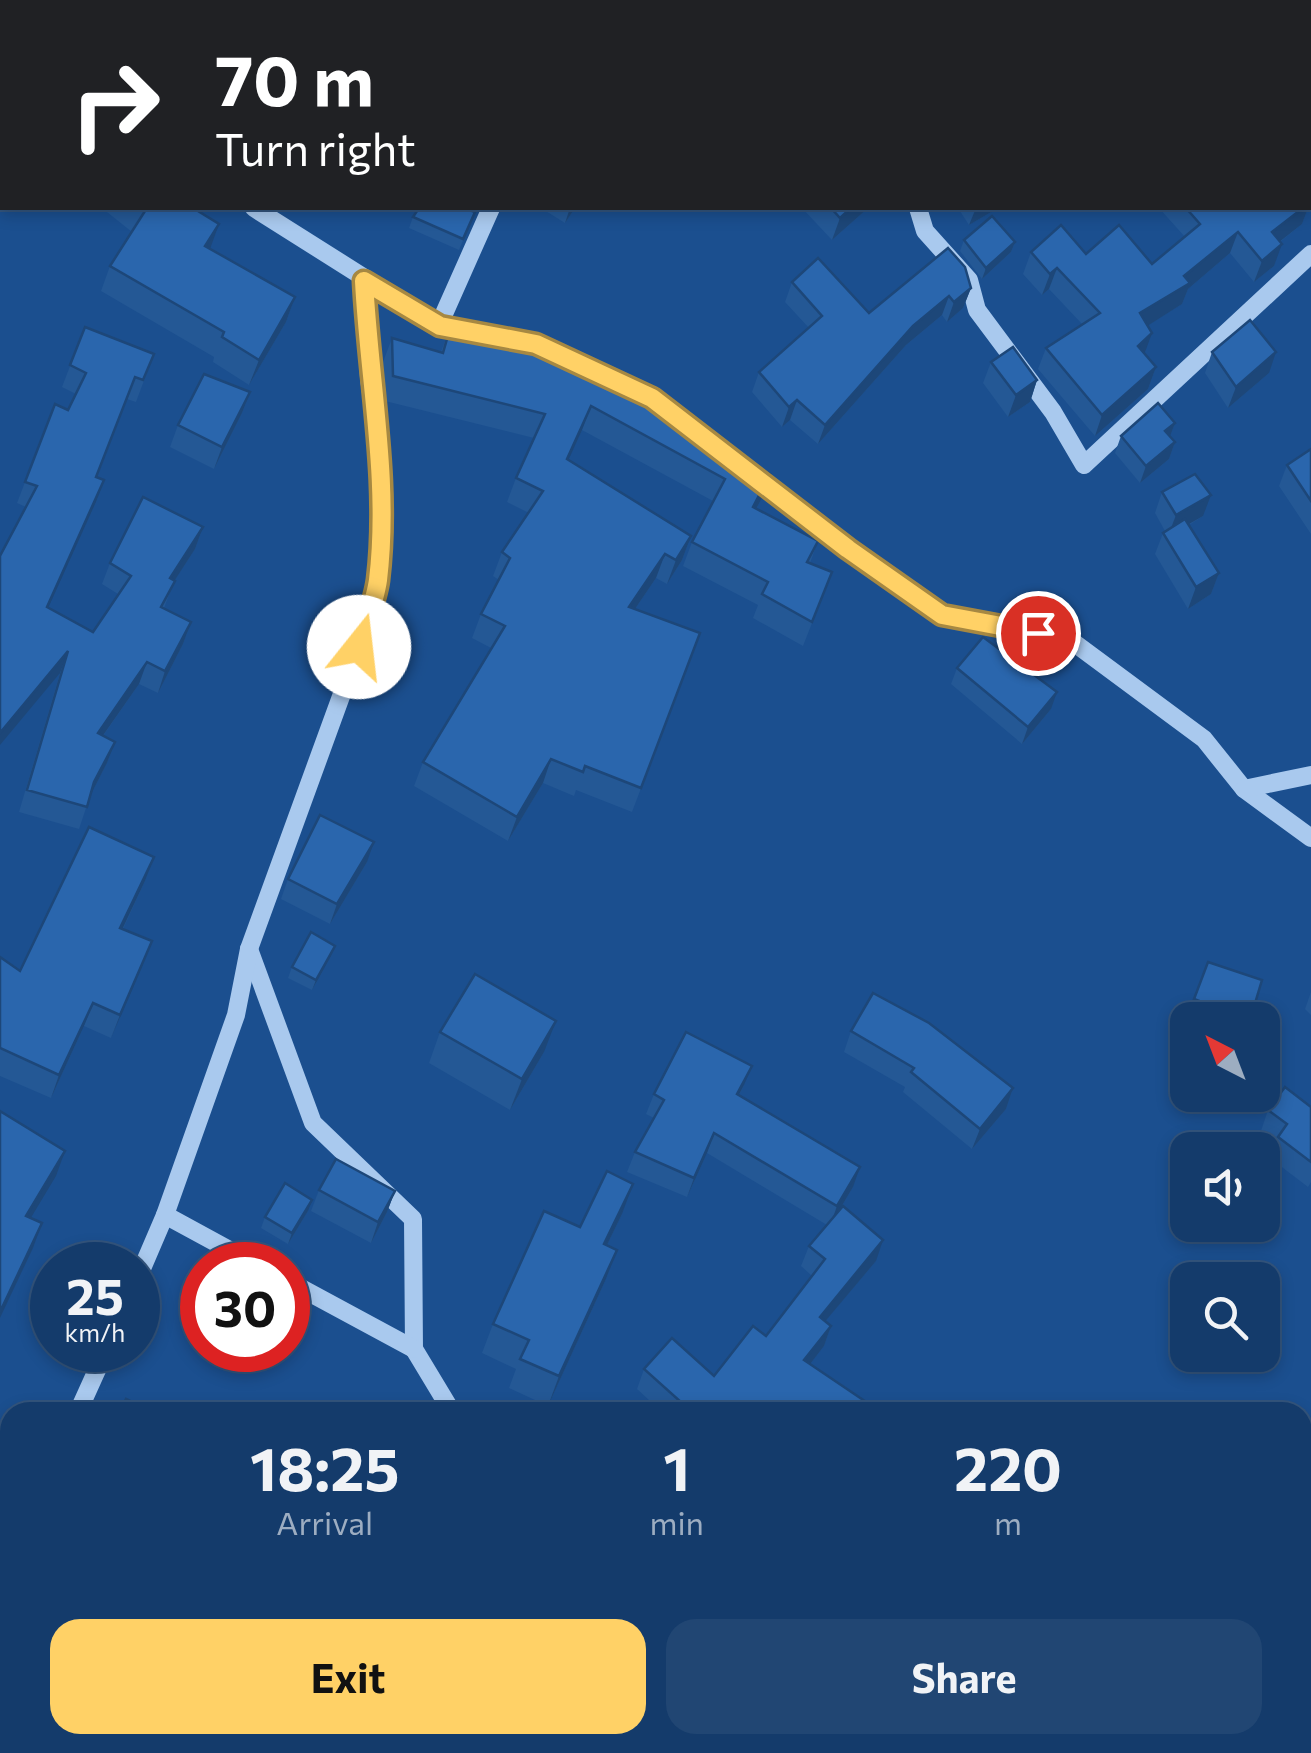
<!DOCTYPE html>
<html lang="en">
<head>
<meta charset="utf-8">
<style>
  body { margin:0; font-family:Commissioner,sans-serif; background:#214673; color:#f1f3f6; height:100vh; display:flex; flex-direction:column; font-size:38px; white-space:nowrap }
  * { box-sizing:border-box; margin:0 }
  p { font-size:32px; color:#9dadc1 }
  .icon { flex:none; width:55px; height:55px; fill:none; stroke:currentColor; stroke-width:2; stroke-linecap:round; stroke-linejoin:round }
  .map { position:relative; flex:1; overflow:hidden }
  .sheet { position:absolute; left:0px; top:1402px; width:1312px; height:352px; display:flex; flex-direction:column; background:#143b6b; border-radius:30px 30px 0 0; box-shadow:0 5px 15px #0003,0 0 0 2px #33557e }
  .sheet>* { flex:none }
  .top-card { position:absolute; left:0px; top:0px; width:1312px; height:210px; box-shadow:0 5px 15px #0003,0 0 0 2px #33557e; background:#202124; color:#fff; overflow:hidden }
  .needle { width:65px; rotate:318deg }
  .fabs { position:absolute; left:1170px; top:1002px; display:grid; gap:20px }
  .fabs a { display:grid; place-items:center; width:110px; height:110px; border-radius:20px; background:#143b6b; box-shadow:0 5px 15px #0003,0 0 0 2px #33557e; font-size:50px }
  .speed { position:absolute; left:30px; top:1242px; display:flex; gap:20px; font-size:50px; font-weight:700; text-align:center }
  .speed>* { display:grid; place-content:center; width:130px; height:130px; border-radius:50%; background:#143b6b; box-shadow:0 5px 15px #0003,0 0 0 2px #33557e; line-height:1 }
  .speed small { font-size:25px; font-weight:400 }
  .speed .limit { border:15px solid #d22; background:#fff; color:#111 }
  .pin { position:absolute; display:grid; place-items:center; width:85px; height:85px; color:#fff; margin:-42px; border:5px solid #fff; border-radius:50%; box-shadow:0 2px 10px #0007 }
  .me { position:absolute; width:110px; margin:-55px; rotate:16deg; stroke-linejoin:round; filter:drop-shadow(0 0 8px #0008) }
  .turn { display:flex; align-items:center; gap:35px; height:210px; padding:0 50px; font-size:45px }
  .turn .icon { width:130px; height:130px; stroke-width:2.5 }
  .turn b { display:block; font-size:70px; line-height:85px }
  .eta { display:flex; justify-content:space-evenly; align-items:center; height:170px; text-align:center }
  .eta b { font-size:60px; font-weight:700; line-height:70px }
  .cta { display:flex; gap:20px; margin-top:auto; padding:20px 50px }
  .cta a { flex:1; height:115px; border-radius:30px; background:#ffd166; color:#111; font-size:40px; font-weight:700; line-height:115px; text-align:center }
  .cta a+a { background:#214673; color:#f1f3f6 }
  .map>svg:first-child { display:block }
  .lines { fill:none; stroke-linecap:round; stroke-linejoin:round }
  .minor { stroke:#a9c9ee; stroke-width:18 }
  .wall { fill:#245895 }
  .shaded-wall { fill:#1d4779 }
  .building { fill:#2a66ad; stroke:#1d4779; stroke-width:2.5 }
  .route-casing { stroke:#a68842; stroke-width:25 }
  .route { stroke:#ffd166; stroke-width:18 }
</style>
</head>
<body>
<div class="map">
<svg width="1311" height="1753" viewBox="0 0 1311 1753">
  <rect width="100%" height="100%" fill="#1b4f8f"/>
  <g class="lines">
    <g class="minor">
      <path d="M581,2l1,-2"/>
      <path d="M0,32l2,1"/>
      <path d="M0,171l2,-5"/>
      <path d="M254,208l185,117 98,20 116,53 42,32"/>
      <path d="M918,208l7,23 44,49 8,30 76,102 31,53 227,-211"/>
      <path d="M439,325l52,-117"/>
      <path d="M747,469l101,80 94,66 127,24 135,100 40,50 67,49"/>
      <path d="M1244,789l67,-14"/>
      <path d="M249,949l64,174 100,96 1,130 38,63"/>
      <path d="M165,1215l92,50"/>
      <path d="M138,1278l27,-63 71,-200 13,-66 110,-302 18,-65 5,-106 -13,-98 -5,-97"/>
      <path d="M288,1281l126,68"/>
      <path d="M78,1412l28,-62"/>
      <path d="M0,1589l10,-23"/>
      <path d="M673,1745l4,8"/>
      <path d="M476,1753l14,-8"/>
    </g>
  </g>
  <g class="wall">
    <path d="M3,0h28l-3,2h-26z"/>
    <path d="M1022,0h204l2,2h-203z"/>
    <path d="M2,3v19l-2,-1v-12z"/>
    <path d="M102,208h91l17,41 85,48 -9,25 -37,63 -36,-23 1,-5 -113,-66 9,-25 22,-34z"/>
    <path d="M541,208h34l-10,15z"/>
    <path d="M802,208h66l-36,32z"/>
    <path d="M958,208h40l-29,17z"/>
    <path d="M1159,208h149l-6,16 -22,18 -6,24 -20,16 -24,-29 -42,36 -6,15 -34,21 -3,29 11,13 -8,22 -53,47 -57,-67 8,-21 36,-24 -33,-35 -7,6 -19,-21 8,-22 55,2 66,10 33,-27z"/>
    <path d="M475,212l-16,38 -50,-22 4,-11z"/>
    <path d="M964,240l51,2 -4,10 -29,27 -22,-28z"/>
    <path d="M792,282l77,31 102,-25 -8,20 -16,14 -5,-7 -36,30 -88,99 -28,-24 -8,7 -30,-35 7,-20 50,-44 -24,-26z"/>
    <path d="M451,325l154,52 126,75 31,46 -6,11 62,32 -8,22 22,9 -29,74 -50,-28 5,-13 -75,-39 9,-24 21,-41 -131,-71 -14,30 123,76 -9,24 -15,24 -11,-6 -21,31 65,24 -68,179 -56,-22 -2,6 -31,-13 -35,58 -94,-55 9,-24 68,-114 -19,-10 9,-24 18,-34 -6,-4 9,-24 27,-39 -22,-11 9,-24 18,-40 -149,-37 -2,-39 9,-24 49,14z"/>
    <path d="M85,327l69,27 -18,48 -9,-3 -30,78 7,3 -8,22 -48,105 45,25 25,-38 -16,-10 8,-21 93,-36 -8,22 -21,32 -10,27 27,14 -8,22 -25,49 -19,-9 -36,52 12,6 -8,21 -17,33 -11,33 -60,-17 41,-139 -34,-166 -9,-4 38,-99 13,6 8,-16 -14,-7z"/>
    <path d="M1212,352l57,21 -41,35 -23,-35z"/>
    <path d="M991,362l46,18 -7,22 -22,15 -25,-34z"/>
    <path d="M250,392l-8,21 -28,56 -44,-22 8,-22z"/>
    <path d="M1175,423l-5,13 5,6 -6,17 -29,24 -25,-30 6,-17z"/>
    <path d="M1311,449v85l-32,-48 8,-21z"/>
    <path d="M1162,492l41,24 -14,9 30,48 -8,21 -23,15 -33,-55 8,-21 2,-2 -10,-18z"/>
    <path d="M957,668l94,41 -29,35 -71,-60z"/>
    <path d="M154,857l-9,24 -22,48 29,12 -41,97 -27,-12 -33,72 -51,-22v-119l20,14z"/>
    <path d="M367,862l-37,62 -49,-25 7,-20z"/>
    <path d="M335,946l-4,10 -19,34 -24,-12 4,-11z"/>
    <path d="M1208,962l42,58 -55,-1 -8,-3z"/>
    <path d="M1311,992v23l-6,-6z"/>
    <path d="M851,1031l162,57 -7,21 -34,40 -69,-57 2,-5 -61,-35z"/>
    <path d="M440,1032l104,20 -34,58 -81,-47z"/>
    <path d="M1188,1039v33l-11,-4z"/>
    <path d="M744,1085l-5,10 114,92 -14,24 37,50 -51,60 6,5 -7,20 -14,18 67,48h-215l-25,-23 7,-20 70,7 52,-40 46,-60 -11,-10 8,-20 18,-21 -120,-72 -20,44 -60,-25 8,-20 19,-34 -8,-4 8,-20z"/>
    <path d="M1311,1107v75l-3,5 -38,-29 6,-15 -15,-12 7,-21z"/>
    <path d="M319,1190l76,1 -8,21 -16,31 -60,-32z"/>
    <path d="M308,1211l-20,33 -27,-16 4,-11z"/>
    <path d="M622,1214l-15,31 10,5 -11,29 -58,127 -39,-18 7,-19 -34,-16 11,-29 87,-97z"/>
    <path d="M10,1662v83h9l-3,7 -16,-7v-63z"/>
    <path d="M150,1745h20l-6,8h-4z"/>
  </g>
  <g class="shaded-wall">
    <path d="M570,208h5l-10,15z"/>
    <path d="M851,208h17l-36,32 8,-22z"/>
    <path d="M976,208h22l-29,17z"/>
    <path d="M1303,208h5l-6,16 -38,30 8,-22z"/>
    <path d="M219,224l-9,25 -5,-3z"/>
    <path d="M1238,232l-8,21 -42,36 -6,15 -49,31 7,-22z"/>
    <path d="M1015,242l-4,10 -29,27 4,-11z"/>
    <path d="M1282,244l-8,22 -20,16 8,-21z"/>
    <path d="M1057,268l-8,21 -7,6 8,-21z"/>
    <path d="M971,288l-8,20 -16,14 7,-20z"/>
    <path d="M949,296l-7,19 -36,30 -88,99 7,-19 88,-99z"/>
    <path d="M295,297l-9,25 -37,63 10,-25z"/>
    <path d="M1152,333l-8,22 -6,-9z"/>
    <path d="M1276,352l-7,21 -41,35 8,-21z"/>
    <path d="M1156,367l-8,22 -53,47 7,-21z"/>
    <path d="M1037,380l-7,22 -22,15 8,-22z"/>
    <path d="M250,392l-8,21 -28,56 8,-22z"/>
    <path d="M797,400l-7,20 -8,7 7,-20z"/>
    <path d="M591,406l-9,24 -24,53 9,-24z"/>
    <path d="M1175,423l-6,16 -4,-8z"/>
    <path d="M1175,442l-6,17 -29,24 6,-17z"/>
    <path d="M770,474l-8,24 -18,33 9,-24z"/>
    <path d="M104,480l-8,22 -57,126 8,-21z"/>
    <path d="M1211,495l-8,21 -35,20 8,-21z"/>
    <path d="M203,527l-8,22 -33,51 8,-22z"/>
    <path d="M691,536l-9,24 -15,24 9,-24z"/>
    <path d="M665,554l-9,24 -36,53 9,-24z"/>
    <path d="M1219,573l-8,21 -23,15 8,-22z"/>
    <path d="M191,622l-8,22 -25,49 7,-22z"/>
    <path d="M68,651l-8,22 -60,72v-12z"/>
    <path d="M147,662l-8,22 -49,70 8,-21z"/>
    <path d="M1057,692l-6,17 -29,35 6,-17z"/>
    <path d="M115,742l-8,21 -21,41 8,-22z"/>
    <path d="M551,759l-8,24 -35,58 9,-24z"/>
    <path d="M374,842l-7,20 -37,62 7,-20z"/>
    <path d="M154,857l-9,24 -33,70 8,-23z"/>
    <path d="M152,941l-9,23 -32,74 9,-23z"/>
    <path d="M335,946l-4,10 -19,34 4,-10z"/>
    <path d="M93,1003l-9,23 -33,72 8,-23z"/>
    <path d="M556,1021l-12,31 -34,58 12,-31z"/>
    <path d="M752,1066l-8,19 -15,29 8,-20z"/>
    <path d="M1013,1088l-7,21 -34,40 8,-20z"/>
    <path d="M714,1133l-7,20 -20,44 7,-19z"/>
    <path d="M65,1151l-9,25 -39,65 9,-25z"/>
    <path d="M860,1167l-7,20 -23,39 7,-20z"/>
    <path d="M633,1184l-11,30 -29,60 11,-30z"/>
    <path d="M395,1191l-8,21 -16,31 7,-21z"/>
    <path d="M312,1200l-4,11 -20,33 4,-11z"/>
    <path d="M42,1223l-9,25 -33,70v-6z"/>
    <path d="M883,1240l-7,21 -64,76 8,-20z"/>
    <path d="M617,1250l-11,29 -58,127 11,-30z"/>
    <path d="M831,1326l-7,20 -27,35 7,-21z"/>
  </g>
  <g class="building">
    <path d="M382,0h91l-1,2h-92z"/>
    <path d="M538,0h32l-1,2h-32z"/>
    <path d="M705,0h103l2,2h-108z"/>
    <path d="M1052,0h174l2,2h-174z"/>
    <path d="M1310,90l1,1 -1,52z"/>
    <path d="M141,208h52l26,16 -14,22 90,51 -36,63 -37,-23 2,-5 -114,-66 35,-55z"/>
    <path d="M419,208h45l11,4 -12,27 -50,-22z"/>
    <path d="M831,208h20l-11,10z"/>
    <path d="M1186,208h117l-31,24 10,12 -20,17 -24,-29 -54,44 6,7 -50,30 12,20 -14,13 18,21 -54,48 -56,-67 54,-35 -43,-45 -7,6 -19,-22 30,-27 25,29 33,-29 33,39 48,-40z"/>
    <path d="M992,216l23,26 -29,26 -22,-28z"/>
    <path d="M948,248l17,19 6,21 -17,14 -5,-6 -36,30 -88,99 -28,-25 -8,7 -30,-35 63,-56 -30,-34 26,-24 51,55z"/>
    <path d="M1250,320l26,32 -40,35 -24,-35z"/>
    <path d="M451,325l121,31 2,-4 35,16 -4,9 128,70 -2,5 39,22 -17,33 65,34 -11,21 25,10 -20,50 -50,-28 6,-12 -76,-40 33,-63 -134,-73 -24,53 124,77 -15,24 -11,-6 -36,53 71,26 -59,155 -56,-22 -2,6 -32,-13 -34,58 -94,-55 82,-136 -24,-12 29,-56 -8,-6 41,-61 -27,-13 29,-64 -152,-38 -1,-38 51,15z"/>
    <path d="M85,327l69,27 -11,26 -8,-3 -39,100 8,3 -57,127 46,25 38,-56 -21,-13 33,-66 60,30 -33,51 5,3 -14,26 30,15 -26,49 -18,-9 -49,71 17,9 -21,40 -7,25 -60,-17 41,-139 -68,82v-177l37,-70 -12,-4 30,-78 13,6 18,-37 -16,-8z"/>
    <path d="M1013,347l24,33 -21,15 -25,-33z"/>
    <path d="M204,374l46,18 -28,55 -44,-22z"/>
    <path d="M1158,403l17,20 -10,8 10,11 -29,24 -25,-30z"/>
    <path d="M1311,449v52l-24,-36z"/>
    <path d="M1195,474l16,21 -35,20 -14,-23z"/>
    <path d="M1185,519l34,54 -23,14 -33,-54z"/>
    <path d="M983,637l74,55 -29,35 -71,-59z"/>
    <path d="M320,815l54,27 -37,62 -49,-25z"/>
    <path d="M89,827l65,30 -34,71 32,13 -32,74 -27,-12 -34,72 -59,-27v-91l20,14z"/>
    <path d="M311,932l24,14 -19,34 -24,-13z"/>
    <path d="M1208,962l54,18 -12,40h-55l7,-18 -8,-3z"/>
    <path d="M475,974l81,47 -34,58 -82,-47z"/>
    <path d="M873,993l56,30 84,65 -33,41 -69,-57 3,-4 -63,-37z"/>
    <path d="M686,1032l66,34 -15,28 123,73 -23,39 -123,-73 -20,45 -59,-26 29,-52 -10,-6z"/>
    <path d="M1285,1087l26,20v55l-33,-25 9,-13 -19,-14z"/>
    <path d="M0,1111l65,40 -39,65 16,7 -42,89z"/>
    <path d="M336,1159l59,32 -17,31 -59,-32z"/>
    <path d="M607,1171l26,13 -29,60 13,6 -58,126 -39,-17 9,-19 -36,-16 51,-113 36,16z"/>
    <path d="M285,1183l27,17 -20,33 -27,-16z"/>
    <path d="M843,1206l40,34 -63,77 11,9 -27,34 74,50 -2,2h-184l-48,-43 28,-31 42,38 39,-50 13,10 59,-77 -16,-13z"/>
    <path d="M126,1399l27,13h-33z"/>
    <path d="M10,1662v62l-10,-4v-38z"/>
    <path d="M173,1746l14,7h-18z"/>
  </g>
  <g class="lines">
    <g class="route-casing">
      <path id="route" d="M359,647c6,-22 16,-45 19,-67 12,-99 -9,-200 -14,-299l76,45 96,18 116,54 196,151 94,66 96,18"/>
    </g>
    <use href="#route" class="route"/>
  </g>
</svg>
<div class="fabs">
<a><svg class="needle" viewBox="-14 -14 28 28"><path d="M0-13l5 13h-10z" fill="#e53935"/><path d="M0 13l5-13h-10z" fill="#9dadc1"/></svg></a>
<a><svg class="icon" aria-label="sound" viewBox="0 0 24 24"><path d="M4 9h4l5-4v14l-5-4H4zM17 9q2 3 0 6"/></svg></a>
<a><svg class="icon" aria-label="search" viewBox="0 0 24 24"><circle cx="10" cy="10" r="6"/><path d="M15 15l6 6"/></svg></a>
</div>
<div class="speed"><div>25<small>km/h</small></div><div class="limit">30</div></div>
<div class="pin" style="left:1038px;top:633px;background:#d93025"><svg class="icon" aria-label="arrive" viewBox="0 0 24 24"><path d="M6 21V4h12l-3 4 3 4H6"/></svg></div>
<svg class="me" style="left:359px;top:647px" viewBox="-20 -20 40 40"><circle r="19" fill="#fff"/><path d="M0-13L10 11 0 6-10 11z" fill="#ffd166"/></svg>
<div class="top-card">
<div class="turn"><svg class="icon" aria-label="right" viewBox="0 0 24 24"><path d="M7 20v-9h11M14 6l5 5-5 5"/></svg><div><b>70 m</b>Turn right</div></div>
</div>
<section class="sheet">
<div class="eta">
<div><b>18:25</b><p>Arrival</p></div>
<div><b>1</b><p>min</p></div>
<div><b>220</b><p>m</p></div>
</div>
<div class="cta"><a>Exit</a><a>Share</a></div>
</section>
</div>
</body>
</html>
